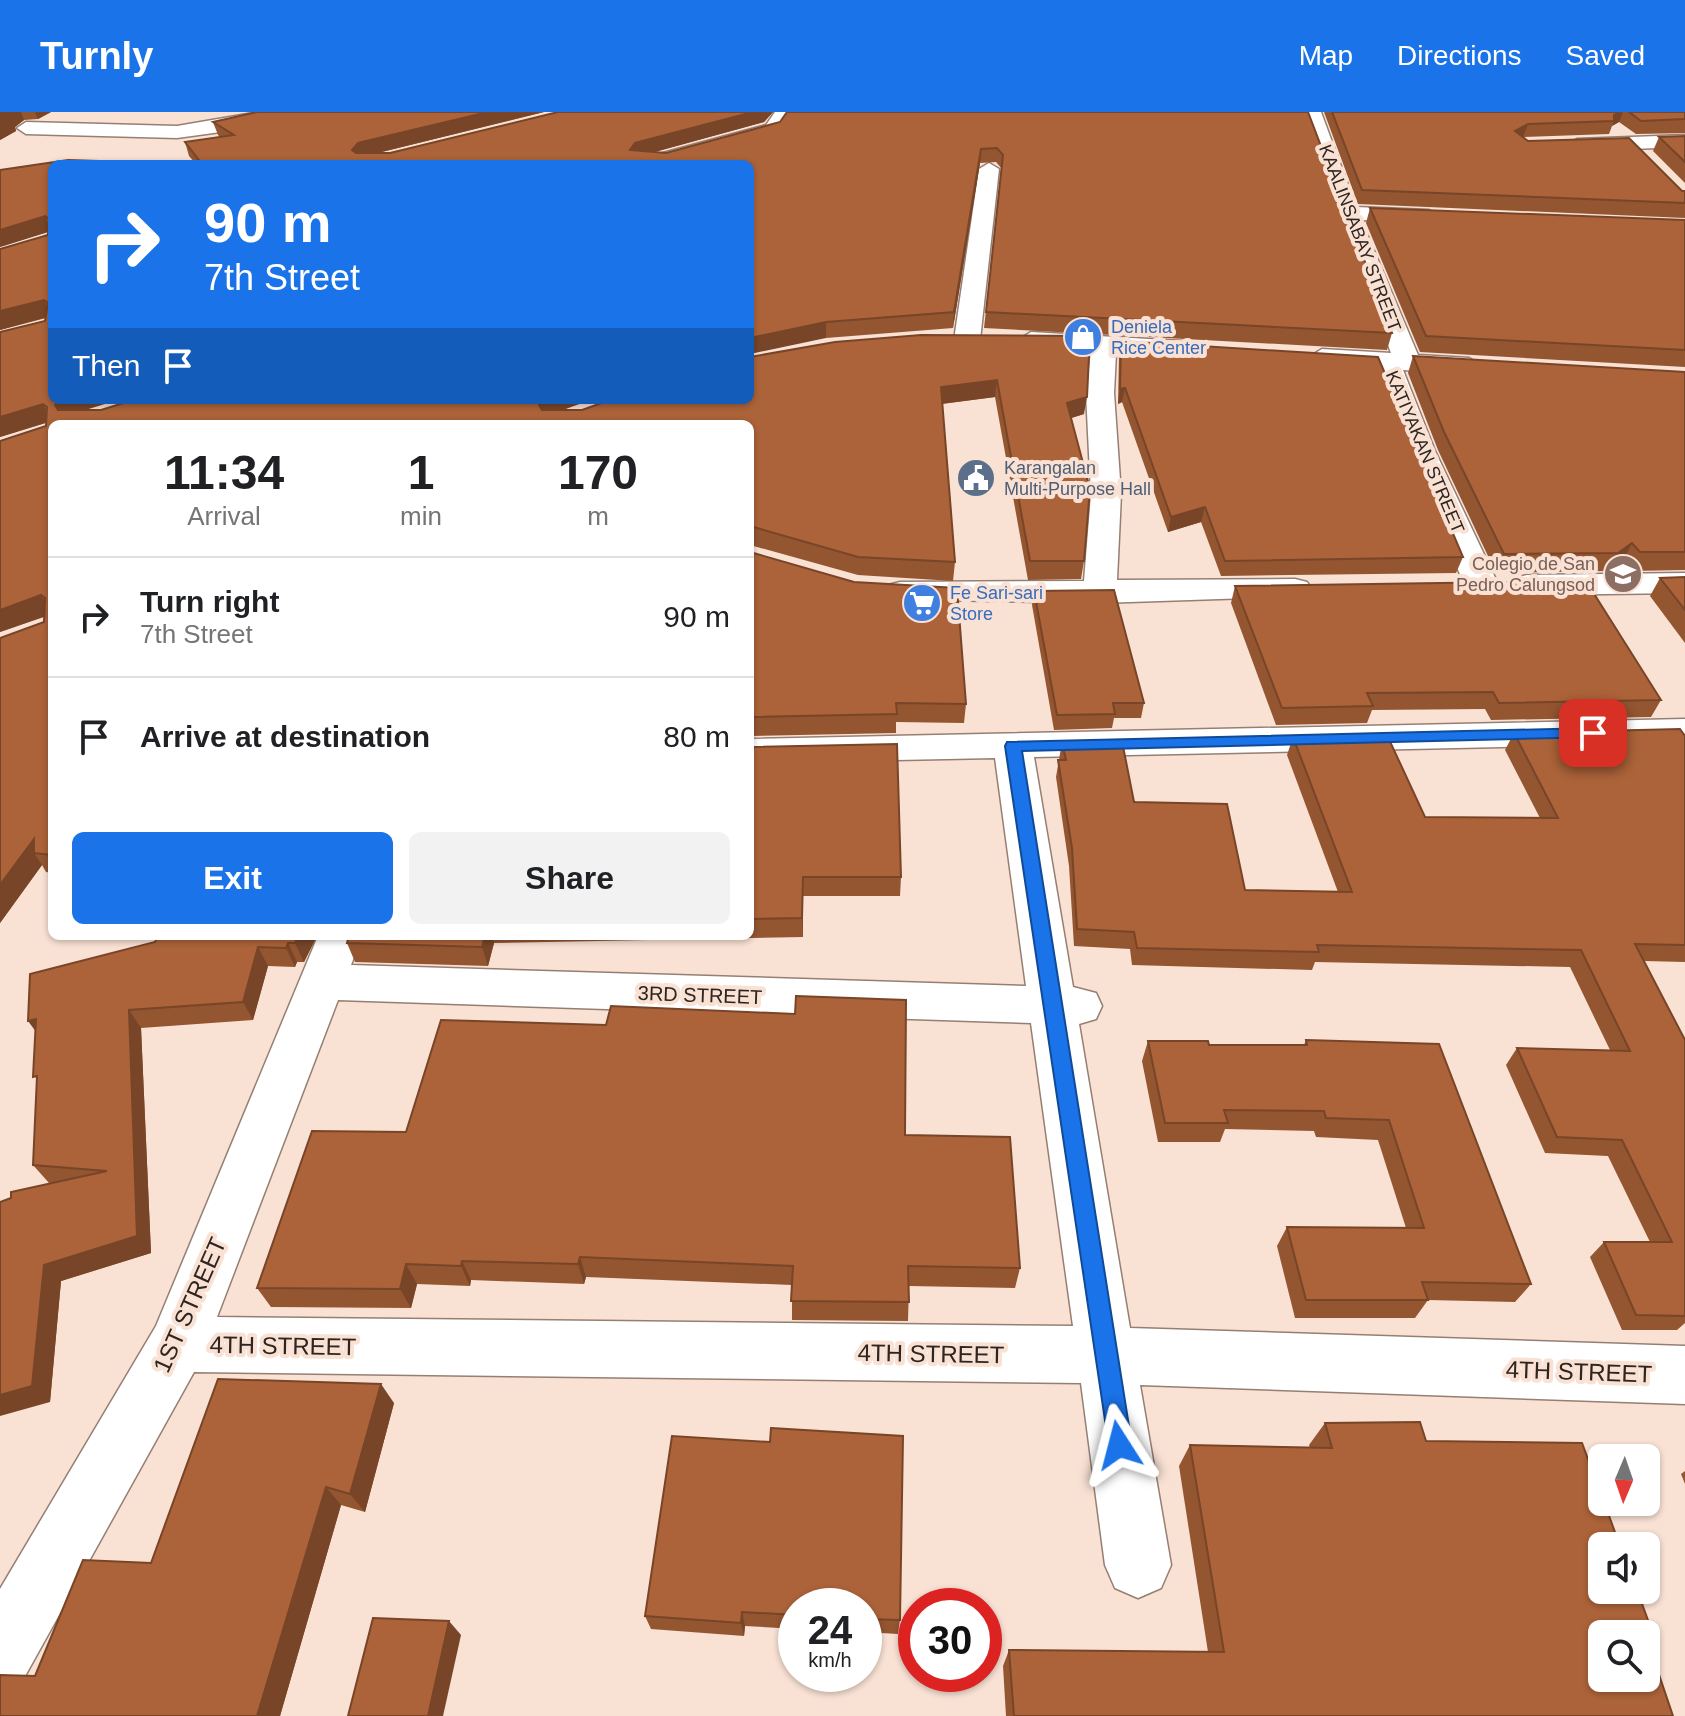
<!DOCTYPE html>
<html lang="en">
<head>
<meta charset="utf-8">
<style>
  body { margin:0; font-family:Arial,sans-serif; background:#f2f2f2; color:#202124; height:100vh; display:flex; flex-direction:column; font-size:30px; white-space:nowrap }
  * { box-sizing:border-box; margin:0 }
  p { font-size:26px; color:#757577 }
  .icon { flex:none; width:44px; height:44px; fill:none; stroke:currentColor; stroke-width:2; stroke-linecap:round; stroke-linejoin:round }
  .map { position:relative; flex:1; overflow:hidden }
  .side { position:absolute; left:48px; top:308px; width:706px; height:520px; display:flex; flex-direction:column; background:#fff; border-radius:12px; box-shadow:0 2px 6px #0004 }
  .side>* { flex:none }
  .banner { position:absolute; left:48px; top:48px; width:706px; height:244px; border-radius:12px; box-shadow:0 2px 6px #0004; background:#1a73e8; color:#fff; overflow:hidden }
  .needle { width:52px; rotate:182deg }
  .tools { position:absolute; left:1588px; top:1332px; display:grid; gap:16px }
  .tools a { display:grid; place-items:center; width:72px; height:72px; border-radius:12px; background:#fff; box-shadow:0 2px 6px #0004; font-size:40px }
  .speed { position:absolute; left:778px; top:1476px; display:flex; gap:16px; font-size:40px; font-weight:700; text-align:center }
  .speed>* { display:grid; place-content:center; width:104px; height:104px; border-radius:50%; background:#fff; box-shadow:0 2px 6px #0004; line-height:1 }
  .speed small { font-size:20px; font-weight:400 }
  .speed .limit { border:12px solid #d22; background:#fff; color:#111 }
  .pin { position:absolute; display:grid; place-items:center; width:68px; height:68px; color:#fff; margin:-34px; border-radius:16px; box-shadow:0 4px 12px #0006 }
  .me { position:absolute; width:88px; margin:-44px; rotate:351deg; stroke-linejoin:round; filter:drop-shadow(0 0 6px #0008) }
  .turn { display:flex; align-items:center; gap:28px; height:168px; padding:0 24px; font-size:36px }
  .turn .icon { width:104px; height:104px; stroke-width:2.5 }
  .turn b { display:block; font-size:56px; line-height:68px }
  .then { display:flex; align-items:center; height:76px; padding:0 24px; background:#0003; gap:16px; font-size:30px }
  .eta { display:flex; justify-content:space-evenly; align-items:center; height:136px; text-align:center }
  .eta b { font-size:48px; font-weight:600; line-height:56px }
  .primary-button { display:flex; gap:16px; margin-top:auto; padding:16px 24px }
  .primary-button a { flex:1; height:92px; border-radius:12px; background:#1a73e8; color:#fff; font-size:32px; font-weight:600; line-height:92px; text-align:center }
  .primary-button a+a { background:#f2f2f2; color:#202124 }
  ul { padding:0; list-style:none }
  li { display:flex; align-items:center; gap:24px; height:120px; padding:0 24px; border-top:2px solid #e0e0e0 }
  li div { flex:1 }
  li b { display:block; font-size:30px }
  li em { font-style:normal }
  header { display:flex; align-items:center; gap:48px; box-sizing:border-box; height:112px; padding:0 40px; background:#1a73e8; color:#fff }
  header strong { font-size:38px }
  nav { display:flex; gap:44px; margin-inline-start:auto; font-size:28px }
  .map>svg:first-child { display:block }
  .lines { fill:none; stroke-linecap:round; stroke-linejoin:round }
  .minor-casing { stroke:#957f73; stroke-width:3 }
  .minor { fill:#fff; fill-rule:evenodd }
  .wall { fill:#945531 }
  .shaded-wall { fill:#784528 }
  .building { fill:#ac6339; stroke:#784528; stroke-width:2; fill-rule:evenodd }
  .route { fill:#1a73e8; stroke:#114b97; stroke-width:2 }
  .labels { text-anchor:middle; stroke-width:8; stroke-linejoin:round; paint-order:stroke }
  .far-street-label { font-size:18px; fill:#2e2520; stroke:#f9e1d4 }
  .far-shop-label { font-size:18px; fill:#366cbe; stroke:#f9e1d4; text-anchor:start }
  .far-service-label { font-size:18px; fill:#4e5e75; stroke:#f9e1d4; text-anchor:start }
  .far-education-label { font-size:18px; fill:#785e54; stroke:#f9e1d4; text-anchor:end }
  .street-label { font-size:20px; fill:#2e2520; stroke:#f9e1d4 }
  .near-street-label { font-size:24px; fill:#2e2520; stroke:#f9e1d4 }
</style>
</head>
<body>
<header>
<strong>Turnly</strong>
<nav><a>Map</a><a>Directions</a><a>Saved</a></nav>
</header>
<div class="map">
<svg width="1685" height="1604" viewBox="0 0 1685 1604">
  <rect width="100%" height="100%" fill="#f9e1d4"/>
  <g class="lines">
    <g class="minor-casing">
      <g id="minor">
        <path d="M259,0h32l-3,4 -60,15 -51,7 -151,-4 -9,-6 9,-6 151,4z"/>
        <path d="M775,0h18l-13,21 -114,31h-32l3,-4 129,-35z"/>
        <path d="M1303,0h18l35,95 73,3 11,6 -11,6 -68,-2 57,135 51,3 13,8 -13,8 -66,-4 32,81 64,135 -5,7 -12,3 -12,-3 -5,-7 -58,-135 -31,-83 -54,-3 -13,-8 13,-8 69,4z"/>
        <path d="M1685,23v12l-108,4 -10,-6 10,-6z"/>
        <path d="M989,51l10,6 -19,171 -13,8 -13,-8 25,-171z"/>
        <path d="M1031,220l151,9 13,8 -13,8 -66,-4 -2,40 7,101 -4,86 178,-1 12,3 5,7 -5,7 -207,7 -212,-4 -5,-7 5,-7 12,-3 184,-1 7,-87 -5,-101 5,-42 -69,-6 -4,-5z"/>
        <path d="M1685,461v20l-158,2 -12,-3 -5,-7 5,-7 12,-3z"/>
        <path d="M1685,607v24l-651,14 39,230 23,6 6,13 -6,13 -17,5 51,304 555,18v58l-545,-19 31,180 -10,23 -23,10 -23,-10 -10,-23 -24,-182 -887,-11 -170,306 -24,10v-99l156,-263 162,-390h44l-11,29 675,21 -31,-228 -245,5v-24zM338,888l693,23 42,303 -856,-9z"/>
      </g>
    </g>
    <use href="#minor" class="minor"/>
  </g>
  <g class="wall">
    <path d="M0,0h51l-13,7 -14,1 -9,7 1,4 -16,9z"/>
    <path d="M257,0h287l-166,41h12l168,-41h215l-9,10 -109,30 11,1 642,-41 84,221 -5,17 -403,-22 18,-159 -6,-7 -16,1 -27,165 -127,10 -630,-174 -7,-8 -4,-14 35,-5 -2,-2 -5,-13z"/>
    <path d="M1324,0h361v21l-49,1 -17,-12 -7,4 -3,8 -86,3 5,4 157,50v27l-327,-14z"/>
    <path d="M1685,24v47l-32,-32 6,-14z"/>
    <path d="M68,48l19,250 503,-10 -27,10h19l339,-75 163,79 -13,4 13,143 -3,18 -53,1 -33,-183 -53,7 13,158 -2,19 -95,-6 -108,-30v-121h-698v449l-6,-1 -4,-7 -42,58 44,-306 -44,15 46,-209 -46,14 46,-119 -46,12 48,-98 -48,15z"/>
    <path d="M1370,96l315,12v147l-265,-15 -54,-129z"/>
    <path d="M1121,229l342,216 -7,16 -235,3 -20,-54 -33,10 -46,-130 -4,2 1,-49z"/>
    <path d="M1413,244l272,16v198l-55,1 -7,-10 -15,10 -112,2 -58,-123 -30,-77z"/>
    <path d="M750,440l216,152 -2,19 -68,-1v11l-146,3z"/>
    <path d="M1685,465v66l-35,-47 10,-18z"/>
    <path d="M1235,474l426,114 -10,17 -160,3 -6,-11 -113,1 -5,13 -91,2 -45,-122z"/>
    <path d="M1034,479l110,112 -3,15h-27l-2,10 -58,2 -22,-125z"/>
    <path d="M1514,621l171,3v226l-41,-1 41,79v283l-8,7h-55l-32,-73 14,-15h46l-42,-86 -63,-3 -39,-88 11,-17 93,2 -40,-83 -255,-5 -3,8 -180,-5 -2,-16 -56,-3 -5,-80 -13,-89 6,-35 183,148 93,2 -51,-137 6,-18 132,80 115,1 -35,-68z"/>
    <path d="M750,635l151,130 -1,19h-97v41l-309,6 -6,23 -133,-4 -8,-19 2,-7h401z"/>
    <path d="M317,824l-13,26h-7l-2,5 -27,-1 -15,54 -112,8 10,225 -90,28 -11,121 -1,-219 -16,-18 122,-223z"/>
    <path d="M1306,928l133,4 92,240 -16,18 -87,-2 -13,18h-120l-18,-72 10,-19 119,1 -28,-88 -62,-3 -2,-6 -89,-2 -5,13h-62l-16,-81 6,-20 61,4h95z"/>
    <path d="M406,1020l499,3 115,133 -5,20 -106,-2 -1,35 -116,-1v-35l-206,-8 -2,7 -113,-4 -1,6 -53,-2 -6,24 -140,-1 -14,-19z"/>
    <path d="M394,1291l-29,109 -24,-7 -61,211h-280l151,-153z"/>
    <path d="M1325,1311l101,18 231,204 -7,4 23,67h-667l-3,-50 6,-16 199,2 -29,-186 11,-21 120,3 -1,-3z"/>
    <path d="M672,1324l228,184 -2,14 -34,-2v-26h-68v23l-51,-3 -1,10 -93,-7 -6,-13z"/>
    <path d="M1685,1359v13l-4,-10z"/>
  </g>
  <g class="shaded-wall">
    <path d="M0,0h21l3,8 -9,7 1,4 -16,9z"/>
    <path d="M35,0h16l-13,7z"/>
    <path d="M488,0h56l-183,45 -9,-7 6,-7z"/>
    <path d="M753,0h20l-9,10 -128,35 -6,-7 5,-7z"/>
    <path d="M1619,0h4l-4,10 -7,4 2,-5v-6z"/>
    <path d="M1528,12l-5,13 -8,-6z"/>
    <path d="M981,37l-1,14 -27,165 1,-16z"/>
    <path d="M45,104l6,15 -51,16v-17z"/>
    <path d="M44,188l7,16 -51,14v-19z"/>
    <path d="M826,210v16l-76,16v-16z"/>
    <path d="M997,268l-2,17 -55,7 1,-17z"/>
    <path d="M1125,276l-3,14 -4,2 2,-15z"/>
    <path d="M1087,285l-3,17 -19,6 2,-17z"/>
    <path d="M60,288h58l-49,15 -5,7 -9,-17z"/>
    <path d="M543,288h47l-42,15 -6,7 -3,-17z"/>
    <path d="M43,292l8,17 -51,16v-20z"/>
    <path d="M1205,395l-4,15 -33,10 3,-15z"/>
    <path d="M1632,431l-9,18 -15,10 10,-18z"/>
    <path d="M41,483l10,19 -51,18v-22z"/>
    <path d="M34,727v14l8,12 -42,58v-38z"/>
    <path d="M803,765v60l-1,-19z"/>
    <path d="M298,824h19l-13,26 -9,-19z"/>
    <path d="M485,824h7l2,7 -6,23 -6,-19z"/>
    <path d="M288,831l9,19 -2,5 -9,-19z"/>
    <path d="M258,835l10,19 -15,54 -10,-18z"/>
    <path d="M129,898l12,18 10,225 -90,28 -11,121 -50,14v-21l44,-130 93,-29z"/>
    <path d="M36,907l6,21 -14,-19z"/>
    <path d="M580,1145l6,20 -2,7 -6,-20z"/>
    <path d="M462,1149l9,19 -1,6 -9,-20z"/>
    <path d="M406,1152l11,20 -6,24 -11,-19z"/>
    <path d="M381,1272l13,19 -29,109 -15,-18z"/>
    <path d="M326,1375l15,18 -61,211h-23z"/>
    <path d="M742,1500l3,14 -1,10 -3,-13z"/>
    <path d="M449,1509l12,14 -18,81h-15z"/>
  </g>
  <g class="building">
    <path d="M257,0h231l-130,31 -6,7 4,3h34l168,-41h195l-118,31 -5,7 36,3 114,-31 7,-10h521l84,221 -406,-21 17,-157 -6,-7 -16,1 -27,163 -128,10 -76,16v-174h-548l-17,-22 49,-7 -21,-13z"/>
    <path d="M1332,0h287l-5,3v6l-86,3 -13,7 13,10 101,-3 53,53h3v12l-323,-13z"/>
    <path d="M1629,0h56v7l-44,2z"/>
    <path d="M1685,24v26l-26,-25z"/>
    <path d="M68,48l124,4h-140v236h8l-5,5 3,5h43l32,-10h410l-4,5 3,5h40l28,-10h140v-43l85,-15 86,-7 169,1 -3,61 -20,6 23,86 -6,72h-54l-33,-181 -56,7 14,175 -97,-5 -108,-31v-102h-698v340l-2,3h2v88l-18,-2v-14l-34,46v-247l44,-16 1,-24 -4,-3 -41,15v-169l46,-15 1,-19 -4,-3 -43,13v-85l45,-11 3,-18 -4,-3 -44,11v-62l48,-14 1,-16 -4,-3 -45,14v-60z"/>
    <path d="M1370,96l315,12v130l-259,-14z"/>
    <path d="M1121,229l257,16 85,200 -238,4 -20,-54 -34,10 -46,-129 -5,1z"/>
    <path d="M1413,244l272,16v180h-45l-8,-9 -14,10 -114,1 -60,-122z"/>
    <path d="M750,440l104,30 103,6 9,116 -70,-1 1,11 -147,3z"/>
    <path d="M1685,465v33l-25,-32z"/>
    <path d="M1586,469l75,119 -162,3 -6,-11 -126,1 6,13 -91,2 -47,-122z"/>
    <path d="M1114,478l30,113h-31l2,11 -58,1 -23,-124z"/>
    <path d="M1680,617l5,7v209l-50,-1 50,96v276l-49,-1 -32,-73h68l-50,-102 -65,-3 -40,-89 113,3 -49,-101 -264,-5 2,7 -182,-4 -3,-16 -57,-3 -5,-81 -14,-88h8l-4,-18 60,-1 12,61 93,2 18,86 107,2 -59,-155 94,-2 38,82 133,1 -44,-85z"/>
    <path d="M897,632l4,133h-98l-1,41 -52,1v-172z"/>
    <path d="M158,824h140l-3,7h-7l-2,5 -28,-1 -15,55 -114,8 8,226 -93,29 -12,121 -32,9v-193l11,-4v-6l96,-21 -74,-6 4,-89 -4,1 3,-58 -8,2 2,-47 125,-32z"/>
    <path d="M349,824h136l-3,11 -135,-4z"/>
    <path d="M796,884l110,4 -1,135 105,2 10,131 -112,-2 1,36 -118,-1 2,-35 -213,-9 -2,7 -116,-3 -1,5 -55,-2 -6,25 -143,-1 55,-157 94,1 35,-112 165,5 5,-19 184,8z"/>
    <path d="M1306,928l133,4 92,240 -109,-2 6,18h-122l-19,-73 137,1 -35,-108 -63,-2 -2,-7 -100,-1 4,13h-63l-17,-82h60l1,4h98z"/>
    <path d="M218,1267l163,5 -31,110 -24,-7 -69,229h-257v-41l35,1 48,-116 68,3z"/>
    <path d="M1420,1310l6,19 156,2 20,54v5h2l16,44h-18v44h35l20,55h-8l24,71h-659l-5,-66 215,2 -34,-207 142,3 -7,-25zM1602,1522h44v44h-44z"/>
    <path d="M771,1316l132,8 -3,184 -36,-1v-13h-68v9l-54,-3 -1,11 -96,-7 27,-180 98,6z"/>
    <path d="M373,1506l76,3 -21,95h-80z"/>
  </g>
  <path class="route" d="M1593,616l8,5 -2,4 -577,14 110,694 -4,9 -9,4 -9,-4 -105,-708 2,-4z"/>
  <defs>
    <g id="shop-disc" transform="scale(2)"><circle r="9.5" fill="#3f7fe0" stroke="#f9e1d4"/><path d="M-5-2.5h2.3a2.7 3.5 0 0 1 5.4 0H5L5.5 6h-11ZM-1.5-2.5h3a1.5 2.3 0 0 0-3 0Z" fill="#fff"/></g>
    <g id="civic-disc" transform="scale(2)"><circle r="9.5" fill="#5c6f8a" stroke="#f9e1d4"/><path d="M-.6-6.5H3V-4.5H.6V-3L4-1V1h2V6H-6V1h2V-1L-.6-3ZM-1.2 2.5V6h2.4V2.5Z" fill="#fff"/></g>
    <g id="school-disc" transform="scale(2)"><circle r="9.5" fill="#8d6e63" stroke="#f9e1d4"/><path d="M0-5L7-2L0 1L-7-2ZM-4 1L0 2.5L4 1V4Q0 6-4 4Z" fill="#fff"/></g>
    <g id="supermarket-disc" transform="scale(2)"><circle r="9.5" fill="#3f7fe0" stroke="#f9e1d4"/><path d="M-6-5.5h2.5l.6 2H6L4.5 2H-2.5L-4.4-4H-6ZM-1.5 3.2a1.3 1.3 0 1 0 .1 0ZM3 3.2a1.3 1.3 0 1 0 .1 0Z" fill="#fff"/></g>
  </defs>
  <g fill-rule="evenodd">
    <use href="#shop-disc" x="1083" y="225"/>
    <use href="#civic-disc" x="976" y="366"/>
    <use href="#school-disc" x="1623" y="462"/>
    <use href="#supermarket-disc" x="922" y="491"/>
  </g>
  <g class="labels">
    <g class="far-street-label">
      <text transform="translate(1360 126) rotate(69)" y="6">KAALINSABAY STREET</text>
      <text transform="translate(1425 340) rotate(67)" y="6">KATIYAKAN STREET</text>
    </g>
    <g class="far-shop-label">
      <text x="1111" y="221">Deniela<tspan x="1111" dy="21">Rice Center</tspan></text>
      <text x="950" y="487">Fe Sari-sari<tspan x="950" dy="21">Store</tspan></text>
    </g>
    <g class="far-service-label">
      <text x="1004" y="362">Karangalan<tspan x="1004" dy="21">Multi-Purpose Hall</tspan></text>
    </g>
    <g class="far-education-label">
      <text x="1595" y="458">Colegio de San<tspan x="1595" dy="21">Pedro Calungsod</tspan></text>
    </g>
    <g class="street-label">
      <text transform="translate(700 883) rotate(2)" y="7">3RD STREET</text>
    </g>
    <g class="near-street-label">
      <text transform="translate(190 1193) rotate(-66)" y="8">1ST STREET</text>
      <text transform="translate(283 1234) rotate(1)" y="8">4TH STREET</text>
      <text transform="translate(931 1242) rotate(1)" y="8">4TH STREET</text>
      <text transform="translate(1579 1260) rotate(2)" y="8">4TH STREET</text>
    </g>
  </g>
</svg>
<div class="tools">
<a><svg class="needle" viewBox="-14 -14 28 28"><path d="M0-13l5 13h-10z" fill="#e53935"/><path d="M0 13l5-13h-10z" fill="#757577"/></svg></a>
<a><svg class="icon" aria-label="sound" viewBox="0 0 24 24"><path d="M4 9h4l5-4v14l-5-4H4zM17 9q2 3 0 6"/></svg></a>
<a><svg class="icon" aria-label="search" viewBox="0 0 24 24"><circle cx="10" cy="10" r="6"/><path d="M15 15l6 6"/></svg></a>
</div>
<div class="speed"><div>24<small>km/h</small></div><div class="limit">30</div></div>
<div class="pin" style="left:1593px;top:621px;background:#d93025"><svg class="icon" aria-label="arrive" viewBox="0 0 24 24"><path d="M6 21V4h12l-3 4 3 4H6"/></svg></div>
<svg class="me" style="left:1119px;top:1333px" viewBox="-20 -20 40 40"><path d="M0-17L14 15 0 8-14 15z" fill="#1a73e8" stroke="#fff" stroke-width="4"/></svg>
<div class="banner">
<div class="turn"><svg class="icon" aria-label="right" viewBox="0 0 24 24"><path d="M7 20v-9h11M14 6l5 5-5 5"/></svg><div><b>90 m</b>7th Street</div></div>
<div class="then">Then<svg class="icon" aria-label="arrive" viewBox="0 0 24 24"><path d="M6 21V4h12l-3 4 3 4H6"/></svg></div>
</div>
<section class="side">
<div class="eta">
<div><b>11:34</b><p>Arrival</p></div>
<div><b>1</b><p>min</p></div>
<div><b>170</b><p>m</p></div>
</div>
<ul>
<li><svg class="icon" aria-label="right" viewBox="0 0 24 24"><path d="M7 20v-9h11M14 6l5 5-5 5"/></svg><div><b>Turn right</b><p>7th Street</p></div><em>90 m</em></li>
<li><svg class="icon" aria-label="arrive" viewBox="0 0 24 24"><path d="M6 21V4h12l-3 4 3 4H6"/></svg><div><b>Arrive at destination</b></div><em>80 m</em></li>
</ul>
<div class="primary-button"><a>Exit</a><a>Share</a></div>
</section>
</div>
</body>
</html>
